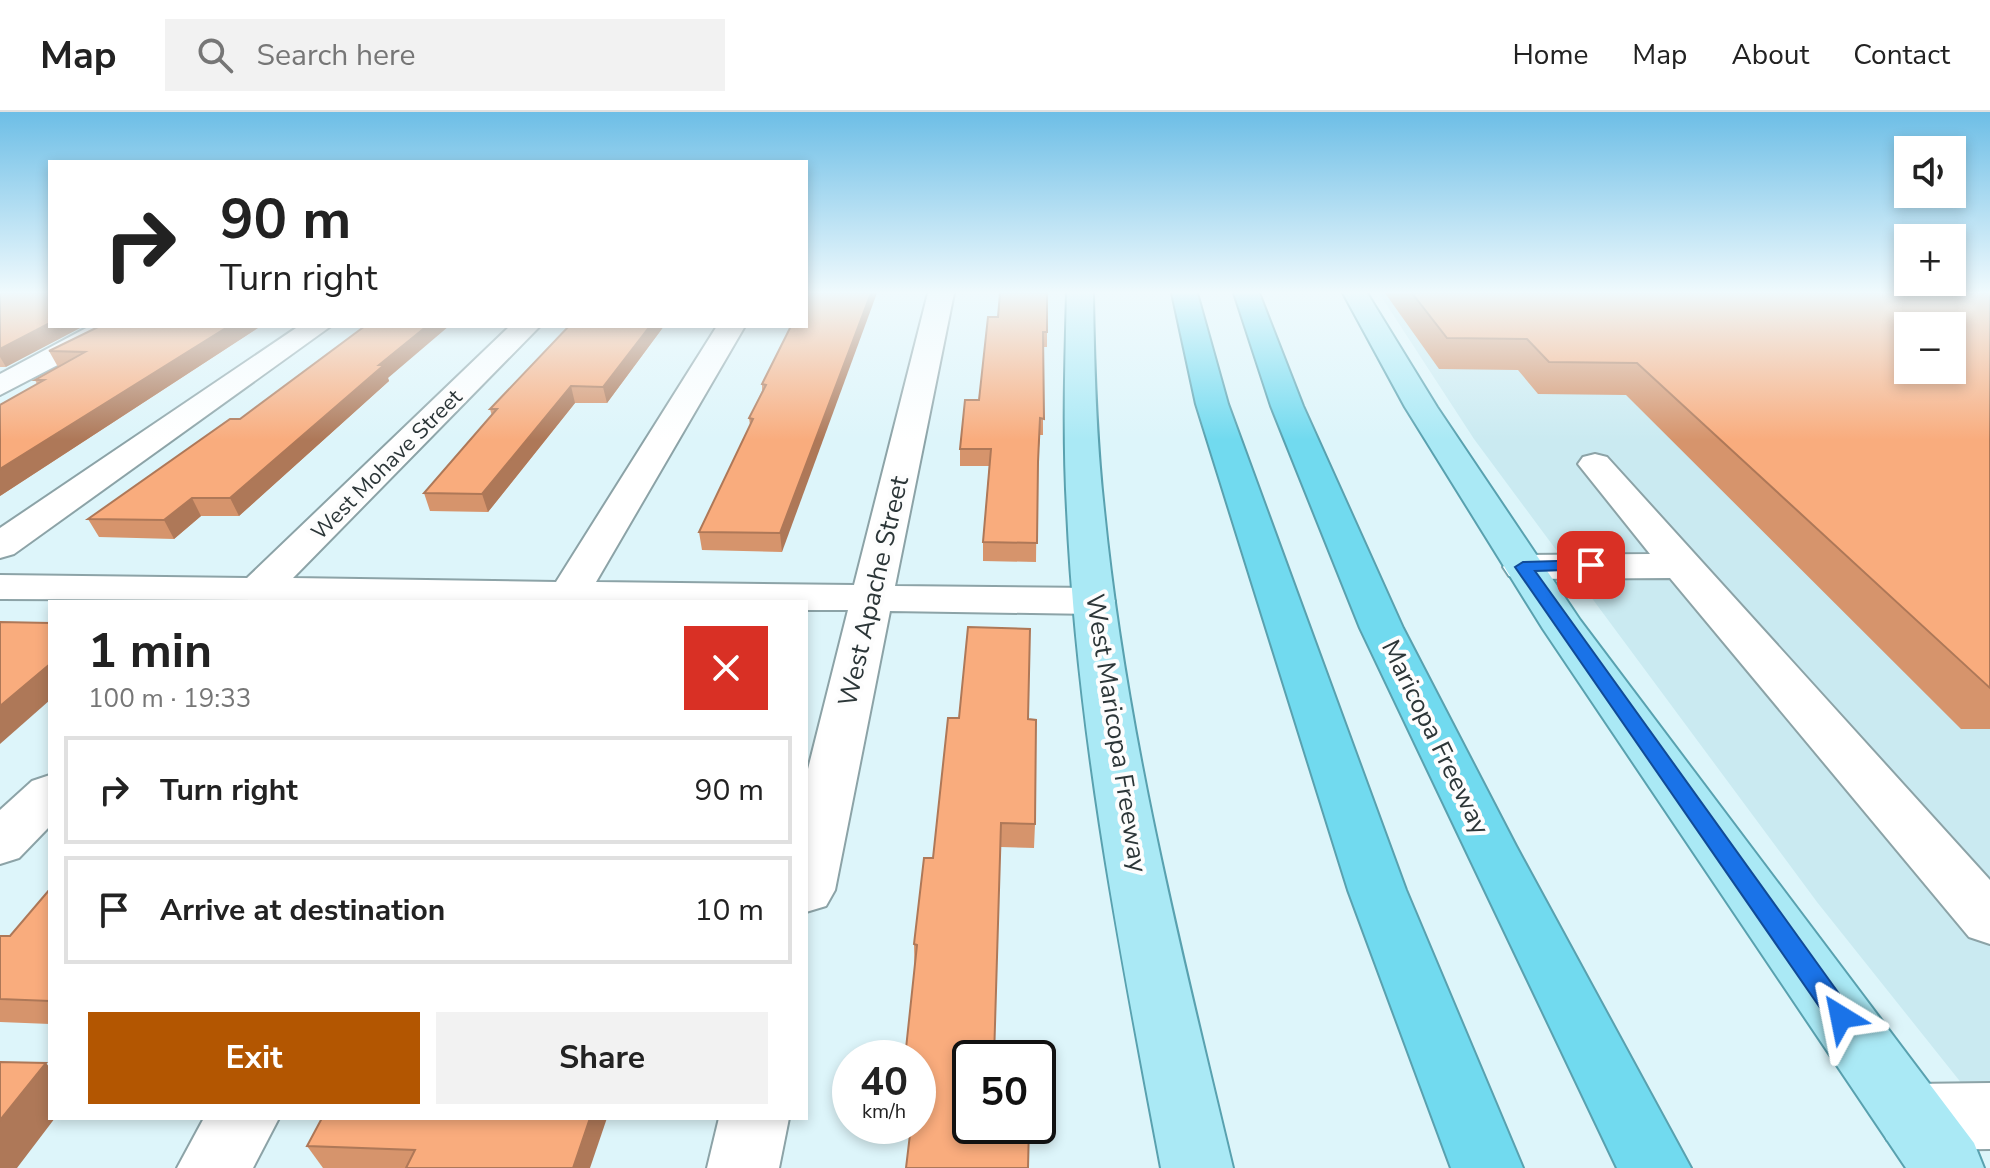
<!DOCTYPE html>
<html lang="en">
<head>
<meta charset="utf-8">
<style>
  body { margin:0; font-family:"Nunito Sans",sans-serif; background:#f2f2f2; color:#222; height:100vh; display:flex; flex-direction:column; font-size:30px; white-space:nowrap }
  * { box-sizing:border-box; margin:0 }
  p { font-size:26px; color:#767676 }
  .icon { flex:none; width:44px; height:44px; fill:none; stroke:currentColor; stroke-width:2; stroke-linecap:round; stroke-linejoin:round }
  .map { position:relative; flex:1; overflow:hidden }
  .side { position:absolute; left:48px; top:488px; width:760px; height:520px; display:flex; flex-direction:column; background:#fff; border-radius:0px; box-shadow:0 4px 12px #0003 }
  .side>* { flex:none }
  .guide { position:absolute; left:48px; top:48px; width:760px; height:168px; border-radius:0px; box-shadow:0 4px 12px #0003; background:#fff; color:#222; overflow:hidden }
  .controls { position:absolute; left:1894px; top:24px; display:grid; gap:16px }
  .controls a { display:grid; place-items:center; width:72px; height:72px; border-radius:0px; background:#fff; box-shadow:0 4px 12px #0003; font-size:40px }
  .speed { position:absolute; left:832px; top:928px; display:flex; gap:16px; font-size:40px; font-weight:700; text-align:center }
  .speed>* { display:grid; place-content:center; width:104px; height:104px; border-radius:50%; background:#fff; box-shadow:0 4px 12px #0003; line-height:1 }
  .speed small { font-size:20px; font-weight:400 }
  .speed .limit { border:4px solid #111; border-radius:12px; background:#fff; color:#111 }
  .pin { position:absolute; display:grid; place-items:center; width:68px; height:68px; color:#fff; margin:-34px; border-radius:16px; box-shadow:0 4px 12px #0006 }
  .me { position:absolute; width:88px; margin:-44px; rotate:325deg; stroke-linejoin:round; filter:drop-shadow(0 0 6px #0008) }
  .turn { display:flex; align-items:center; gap:28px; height:168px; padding:0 40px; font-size:36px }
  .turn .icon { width:104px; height:104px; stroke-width:2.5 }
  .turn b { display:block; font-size:56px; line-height:68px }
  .round { display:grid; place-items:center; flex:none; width:84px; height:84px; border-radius:0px; background:#f2f2f2 }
  .overview { display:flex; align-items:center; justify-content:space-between; height:136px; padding:0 40px }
  h1 { font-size:48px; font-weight:700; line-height:60px }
  .cta { display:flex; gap:16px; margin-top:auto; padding:16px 40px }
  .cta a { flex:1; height:92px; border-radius:0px; background:#b35601; color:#fff; font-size:32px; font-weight:700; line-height:92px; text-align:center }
  .cta a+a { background:#f2f2f2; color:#222 }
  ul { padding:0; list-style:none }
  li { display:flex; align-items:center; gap:24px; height:108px; margin:0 16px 12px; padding:0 24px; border:4px solid #e0e0e0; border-radius:0px }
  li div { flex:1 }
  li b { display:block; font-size:30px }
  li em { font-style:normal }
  header { display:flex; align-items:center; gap:48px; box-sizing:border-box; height:112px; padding:0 40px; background:#fff; border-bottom:2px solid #e0e0e0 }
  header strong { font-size:38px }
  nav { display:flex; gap:44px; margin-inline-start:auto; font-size:28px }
  .search { width:560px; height:72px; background:#f2f2f2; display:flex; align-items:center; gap:20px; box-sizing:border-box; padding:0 28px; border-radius:0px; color:#767676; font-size:30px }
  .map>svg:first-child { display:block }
  .built { fill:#caeaf1; fill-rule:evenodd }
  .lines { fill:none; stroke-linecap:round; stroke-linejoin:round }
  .minor-casing { stroke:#8ca3a7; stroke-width:4 }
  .major-casing { stroke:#59a1af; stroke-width:4 }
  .highway-casing { stroke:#59a1af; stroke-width:4 }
  .minor { fill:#fff; fill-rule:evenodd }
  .major { fill:#aae9f5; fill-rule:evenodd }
  .highway { fill:#71daef; fill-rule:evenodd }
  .wall { fill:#d6946c }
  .shaded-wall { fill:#ae7858 }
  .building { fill:#f9ac7d; stroke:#ae7858; stroke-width:2; fill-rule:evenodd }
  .route { fill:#1a73e8; stroke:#114b97; stroke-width:2 }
  .labels { text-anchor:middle; stroke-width:8; stroke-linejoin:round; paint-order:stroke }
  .far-street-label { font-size:22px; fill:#2c3638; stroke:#fdfdfd }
  .street-label { font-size:26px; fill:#2c3638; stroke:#fdfdfd }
</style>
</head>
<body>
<header>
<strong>Map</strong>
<div class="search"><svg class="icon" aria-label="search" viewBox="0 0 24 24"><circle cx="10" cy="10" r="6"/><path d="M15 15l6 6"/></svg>Search here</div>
<nav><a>Home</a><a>Map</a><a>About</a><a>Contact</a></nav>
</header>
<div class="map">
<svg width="1990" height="1056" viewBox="0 0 1990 1056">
  <rect width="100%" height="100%" fill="#ddf5fa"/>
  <path class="built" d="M1379,181h611v826l-173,-217 -343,-463zM1908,214h44v44h-44z"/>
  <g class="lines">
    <g class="minor-casing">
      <g id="minor">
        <path d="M928,181h26l-59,293 199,2 15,4 6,9 -6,9 -15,4 -204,-3 -55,279 -9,16 -20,6v-135l42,-167h-42v-8l-806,-3v-24l247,3 263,-252h30l-247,252 263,4 161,-256h28l-149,256 258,3z"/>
        <path d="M90,214h35l-4,6 -121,63v-21z"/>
        <path d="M299,214h32l-317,228 -14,4v-30z"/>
        <path d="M1595,342l12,3 383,423v64l-21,-7 -299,-359 -147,1 -14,-3 -6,-9 6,-9 14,-3 127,-1 -72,-90 5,-7z"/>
        <path d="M50,663v51l-31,32 -19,6v-54l32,-29z"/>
        <path d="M1990,971v66l-78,1 -25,-10 -10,-23 10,-23 25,-10z"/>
        <path d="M204,1006h75l-26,50h-76z"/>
        <path d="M719,1006h70l-10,50h-72z"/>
      </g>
    </g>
    <g class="major-casing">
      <g id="major">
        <path d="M1067,181h26c1,73 3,145 11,217 22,223 77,441 129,658h-72c-41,-217 -84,-436 -94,-658 -4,-72 -2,-144 0,-217z"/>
        <path d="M1343,181h24l70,114 143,213 394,523 10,25h-78l-363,-539 -138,-222z"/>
      </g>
    </g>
    <g class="highway-casing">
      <g id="highway">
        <path d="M1172,181h25l31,111 178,486 117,278h-72l-103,-278 -152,-486z"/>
        <path d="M1234,181h25l44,113 100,222 113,218 175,322h-74l-257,-540 -89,-222z"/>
      </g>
    </g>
    <use href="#minor" class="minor"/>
    <use href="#major" class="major"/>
    <use href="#highway" class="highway"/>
  </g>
  <g class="wall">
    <path d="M0,181l6,74h-6z"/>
    <path d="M1385,181h605v436h-29l-335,-334 -88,-1 -20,-24 -79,-1z"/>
    <path d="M988,205l59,15v15h-4v88h-3l-3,38 -1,89 -53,-1v-19l6,-76h-29v-17l19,-49z"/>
    <path d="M100,214h161l-261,170 37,-112 -2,-4 23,-13 -9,-16z"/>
    <path d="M664,214l-57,77h-32l-87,109 -58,-1 -6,-18 68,-77 -2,-7z"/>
    <path d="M791,214l-9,226 -80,-2 -3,-18 51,-107 -1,-7 13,-27v-7z"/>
    <path d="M388,266l1,3 -150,135h-38l-27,23 -75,-2 -11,-18 152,-100z"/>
    <path d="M1028,607l7,105 -1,24 -33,-1 -83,279 -4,-182 19,-86z"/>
    <path d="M50,777v135l-50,-2v-86h10z"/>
    <path d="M322,1006l268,50h-267l-16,-22z"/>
  </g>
  <g class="shaded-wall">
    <path d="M871,181h6l-95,259 -2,-19z"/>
    <path d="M50,211v3h34l-78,41 -6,-10v-8z"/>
    <path d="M229,214h32l-261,170v-27z"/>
    <path d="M427,214h22l-61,52 1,3 -150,135 -9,-18 149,-133z"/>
    <path d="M650,214h14l-57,77 -4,-16z"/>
    <path d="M571,274l4,17 -87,109 -6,-18z"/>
    <path d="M192,386l9,18 -27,23 -10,-19z"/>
    <path d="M50,552v36l-50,44v-38z"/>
    <path d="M46,951l4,5v50h5l-38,50h-17v-48z"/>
    <path d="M590,1006h17l-17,50h-17z"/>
  </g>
  <g class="building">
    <path d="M0,181h50v30l-50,26z"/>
    <path d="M806,181h65l-91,240 -81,-1 54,-113 -4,-1 17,-33 -4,-1 29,-58h15z"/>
    <path d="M1000,181h47v39h-4l1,87 -4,-1 -2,44 -1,81 -54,-1 8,-93h-31l5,-49h14l9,-83h10z"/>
    <path d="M1412,181h578v395l-353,-325 -88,-1 -22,-23 -80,-1zM1908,214h44v44h-44z"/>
    <path d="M100,214h129l-229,143v-64l44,-25h-9l50,-28 -36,-1z"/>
    <path d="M365,214h62l-48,39h5l-154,133h-38l-28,22 -76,-1 142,-100h10z"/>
    <path d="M569,214h81l-47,61 -32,-1 -89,108 -58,-1 73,-84h-7z"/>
    <path d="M0,510l50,1v41l-50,42z"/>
    <path d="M968,515l62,2 -2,90 8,1 -1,104 -34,-1 -7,235h-24v68h59l-1,42h-122l5,-42h7v-68h-13l12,-113 -3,-1 10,-86h9l15,-140h11z"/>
    <path d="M50,777v112l-50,-2v-63h10z"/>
    <path d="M0,950l46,1 -46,57z"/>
    <path d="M322,1006h268l-17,50h-167l9,-18 -108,-4z"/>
  </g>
  <linearGradient id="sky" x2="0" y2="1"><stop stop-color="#6dbee6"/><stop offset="0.55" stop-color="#f0fafd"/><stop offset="1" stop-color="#f0fafd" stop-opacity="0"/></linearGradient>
  <rect width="1990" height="328" fill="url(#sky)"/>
  <path class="route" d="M1591,448l8,5 -2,4 -62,2 315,438 4,8 -4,8 -9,3 -9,-3 -317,-458 8,-5z"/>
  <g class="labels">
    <g class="far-street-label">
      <text transform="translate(386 352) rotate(-45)" y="8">West Mohave Street</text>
    </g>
    <g class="street-label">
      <text transform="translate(873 479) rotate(-77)" y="9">West Apache Street</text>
      <text transform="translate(1117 621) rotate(81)" y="9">West Maricopa Freeway</text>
      <text transform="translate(1436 625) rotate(64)" y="9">Maricopa Freeway</text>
    </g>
  </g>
</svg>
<div class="controls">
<a><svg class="icon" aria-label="sound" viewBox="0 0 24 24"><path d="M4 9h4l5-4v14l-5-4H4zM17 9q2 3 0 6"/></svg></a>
<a>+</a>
<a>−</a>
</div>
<div class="speed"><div>40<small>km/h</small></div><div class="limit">50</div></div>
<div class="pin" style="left:1591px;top:453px;background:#d93025"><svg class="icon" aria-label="arrive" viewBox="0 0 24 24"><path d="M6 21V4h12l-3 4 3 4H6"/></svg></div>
<svg class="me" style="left:1841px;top:905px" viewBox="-20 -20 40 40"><path d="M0-17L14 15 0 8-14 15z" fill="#1a73e8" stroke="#fff" stroke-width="4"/></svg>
<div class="guide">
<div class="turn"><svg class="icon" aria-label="right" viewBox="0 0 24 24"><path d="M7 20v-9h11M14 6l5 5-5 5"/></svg><div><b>90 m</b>Turn right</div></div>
</div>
<section class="side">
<div class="overview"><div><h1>1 min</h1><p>100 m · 19:33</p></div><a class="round" style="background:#d93025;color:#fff"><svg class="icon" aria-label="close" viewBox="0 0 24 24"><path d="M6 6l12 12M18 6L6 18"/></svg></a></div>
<ul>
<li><svg class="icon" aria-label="right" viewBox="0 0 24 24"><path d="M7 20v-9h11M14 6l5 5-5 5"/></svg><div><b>Turn right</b></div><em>90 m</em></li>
<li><svg class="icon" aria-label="arrive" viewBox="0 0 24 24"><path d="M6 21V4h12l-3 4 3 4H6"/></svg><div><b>Arrive at destination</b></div><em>10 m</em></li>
</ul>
<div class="cta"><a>Exit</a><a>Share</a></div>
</section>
</div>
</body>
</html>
